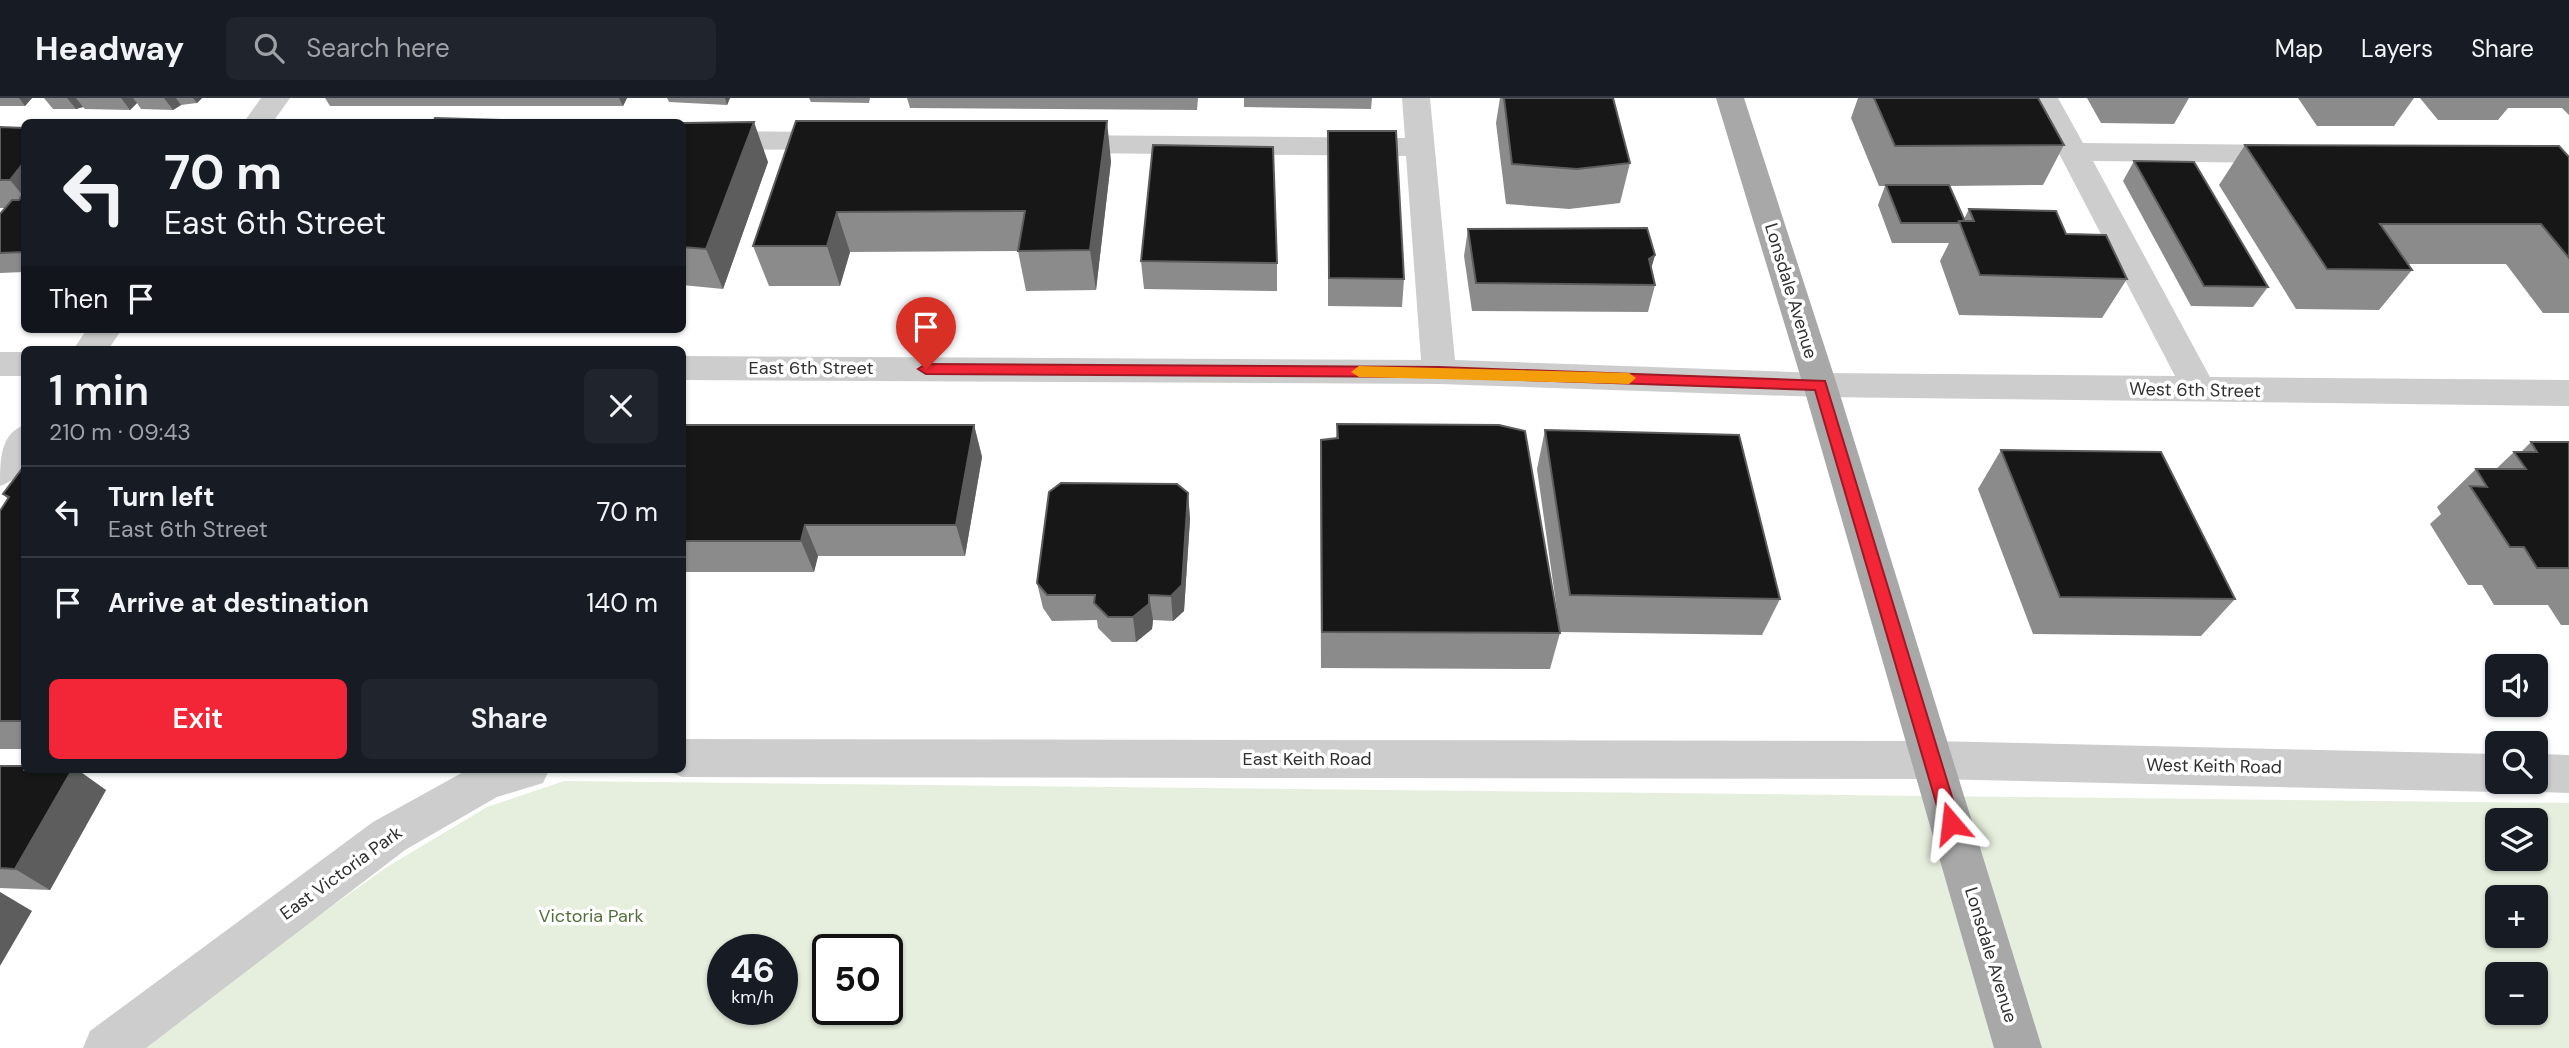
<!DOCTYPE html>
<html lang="en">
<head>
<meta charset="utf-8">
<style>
  body { margin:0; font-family:"DM Sans",sans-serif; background:#20242c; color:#f1f3f6; height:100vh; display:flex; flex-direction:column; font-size:26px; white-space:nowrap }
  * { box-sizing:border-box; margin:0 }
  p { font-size:23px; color:#9ea1a6 }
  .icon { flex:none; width:38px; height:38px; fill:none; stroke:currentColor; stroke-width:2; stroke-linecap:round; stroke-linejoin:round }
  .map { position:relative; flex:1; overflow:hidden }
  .drawer { position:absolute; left:21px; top:248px; width:665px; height:427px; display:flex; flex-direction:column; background:#171b24; border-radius:10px; box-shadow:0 2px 5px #0004 }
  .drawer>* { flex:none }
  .top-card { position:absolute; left:21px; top:21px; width:665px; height:214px; border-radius:10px; box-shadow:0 2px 5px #0004; background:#171b24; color:#f1f3f6; overflow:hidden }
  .tools { position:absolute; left:2485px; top:556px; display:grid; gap:14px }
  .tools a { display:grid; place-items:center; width:63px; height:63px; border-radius:10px; background:#171b24; box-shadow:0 2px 5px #0004; font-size:35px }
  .speed { position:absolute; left:707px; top:836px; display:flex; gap:14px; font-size:35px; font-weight:700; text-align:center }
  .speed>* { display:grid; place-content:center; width:91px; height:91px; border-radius:50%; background:#171b24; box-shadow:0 2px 5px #0004; line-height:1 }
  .speed small { font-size:18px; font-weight:400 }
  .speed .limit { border:4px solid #111; border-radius:10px; background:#fff; color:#111 }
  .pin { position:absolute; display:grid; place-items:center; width:60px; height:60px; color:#fff; margin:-72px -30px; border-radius:50% 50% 50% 0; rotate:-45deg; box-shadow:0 0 7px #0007 }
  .pin .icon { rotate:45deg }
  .me { position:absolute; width:77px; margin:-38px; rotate:343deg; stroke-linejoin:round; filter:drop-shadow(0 0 5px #0008) }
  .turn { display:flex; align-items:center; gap:24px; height:147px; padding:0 28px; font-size:32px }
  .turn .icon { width:91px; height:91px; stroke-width:2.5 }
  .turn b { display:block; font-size:49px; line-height:60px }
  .then { display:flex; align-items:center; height:66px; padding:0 28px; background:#0003; gap:14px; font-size:26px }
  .round { display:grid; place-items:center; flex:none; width:74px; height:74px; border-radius:10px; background:#20242c }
  .head { display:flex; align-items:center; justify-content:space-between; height:119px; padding:0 28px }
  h1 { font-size:42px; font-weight:600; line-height:52px }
  .primary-button { display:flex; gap:14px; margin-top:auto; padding:14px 28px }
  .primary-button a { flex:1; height:80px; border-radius:10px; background:#f22637; color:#fff; font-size:28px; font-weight:600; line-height:80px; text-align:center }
  .primary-button a+a { background:#20242c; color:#f1f3f6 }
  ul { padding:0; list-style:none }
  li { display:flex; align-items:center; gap:21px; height:91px; padding:0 28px; border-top:2px solid #363941 }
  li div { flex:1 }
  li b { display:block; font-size:26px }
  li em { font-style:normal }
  header { display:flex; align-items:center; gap:42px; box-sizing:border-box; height:98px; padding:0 35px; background:#171b24; border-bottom:2px solid #363941 }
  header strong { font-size:33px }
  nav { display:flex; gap:38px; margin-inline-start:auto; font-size:24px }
  .search { width:490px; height:63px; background:#20242c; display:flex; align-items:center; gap:18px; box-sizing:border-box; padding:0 24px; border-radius:10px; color:#9ea1a6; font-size:26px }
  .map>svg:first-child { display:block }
  .green { fill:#e6eedd; fill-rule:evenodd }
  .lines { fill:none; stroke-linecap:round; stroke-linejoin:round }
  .minor { fill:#cdcdcd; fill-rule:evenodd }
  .major { fill:#a8a8a8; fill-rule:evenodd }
  .wall { fill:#8b8b8b }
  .shaded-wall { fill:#5d5d5d }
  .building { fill:#171717; stroke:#5d5d5d; stroke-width:2 }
  .route { fill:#f22637; stroke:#9d1924; stroke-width:2 }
  .slow { fill:#f59e0b }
  .labels { text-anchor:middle; stroke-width:7; stroke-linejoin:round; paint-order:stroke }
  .street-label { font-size:18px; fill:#303030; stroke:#fff }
  .park-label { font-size:18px; fill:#536f39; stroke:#fff }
</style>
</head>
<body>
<header>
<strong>Headway</strong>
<div class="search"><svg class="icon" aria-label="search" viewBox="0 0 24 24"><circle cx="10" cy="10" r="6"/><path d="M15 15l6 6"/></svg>Search here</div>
<nav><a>Map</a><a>Layers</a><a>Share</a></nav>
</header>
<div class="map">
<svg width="2569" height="950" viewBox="0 0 2569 950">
  <rect width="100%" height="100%" fill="#fff"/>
  <path class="green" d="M564,683l2005,22v245h-2425l122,-95 121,-86 100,-60zM2497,723h39v38h-39zM2497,800h39v38h-39zM723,852h59v60h-59zM828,852h59v60h-59zM2497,877h39v38h-39z"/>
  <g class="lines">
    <g class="minor">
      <path d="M261,0h29l-17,24h-29z"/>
      <path d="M1402,0h28l25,262 365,13 355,3 -145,-278h28l25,45 208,2 11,2 4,7 -4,7 -11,2 -198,-2 117,216 359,3v26l-749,-9 -381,-13 -757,-4v-24l739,4 -15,-204 -348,-3 -10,-3 -5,-6 5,-6 10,-3 347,3z"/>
      <path d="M682,33l158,1 10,3 5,6 -5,6 -10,3 -158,-1z"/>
      <path d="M87,231h35l-14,21h-35z"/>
      <rect x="0" y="254" width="24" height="24"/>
      <path d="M24,327c2,25 4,52 -24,61 0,-26 0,-52 24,-61z"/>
      <path d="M682,641l1249,2 566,13v28h17l-2,4 -15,6 -566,-13 -1249,-2 -15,-7h15z"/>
      <path d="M2536,656l33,1v38l-33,-1 -15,-6 -2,-4h17z"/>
      <path d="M467,672h82l-6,13 -46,14 -92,53 -259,198h-63l7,-17 283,-209z"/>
    </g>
    <path class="major" d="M1716,0h28l93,287 205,663h-48l-191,-663z"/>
  </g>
  <g class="wall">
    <path d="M0,0h32l-7,8h-25z"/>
    <path d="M44,0h158l-5,5 -16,2 -8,5 -32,-1 -4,-6 -7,7 -45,-1 -2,-2 -7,2h-23z"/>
    <path d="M325,0h302l-4,8h-293z"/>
    <path d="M667,0h63l-3,7 -58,-3z"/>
    <path d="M809,0h61l-1,5 -58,-1z"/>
    <path d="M907,0h291l-1,12 -287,-2z"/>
    <path d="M1244,0h128l-1,11 -127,-2z"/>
    <path d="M1500,0h113l17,65 -10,40 -51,6 -63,-5 -10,-81z"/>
    <path d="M1858,0h180l26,47 -21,40 -94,1 15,33 5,-10 97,25 61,45 -25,39 -143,-3 -19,-54 9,-18h-57l-14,-38 7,-19h-6l-28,-68z"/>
    <path d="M2087,0h102l-15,26 -73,-1z"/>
    <path d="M2298,0h116l-20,28h-77z"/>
    <path d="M2420,0h149v17l-7,-7h-54l-10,12h-60z"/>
    <path d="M796,23l315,40 -15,129 -70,1 -8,-40 -168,1 -10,34h-71l-16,-40z"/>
    <path d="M682,25l86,39 -45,127 -41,-4z"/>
    <path d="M0,29l24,1v144l-24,1v-59l5,-6h-5z"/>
    <path d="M1328,33l76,148 -2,28 -74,-1z"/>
    <path d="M2245,47l324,12v156h-26l-37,-49h-98l4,6 -33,40 -83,-1 -77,-124z"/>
    <path d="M2134,63l134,126 -15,20 -62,-1 -68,-125z"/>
    <path d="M1468,131l187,26 -4,13 4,17 -7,27 -176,-1 -8,-55z"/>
    <path d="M1141,163l136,2v28l-133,-2z"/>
    <path d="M1337,326l223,209 -10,36 -229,-1 -1,-189 1,-39 15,-2z"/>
    <path d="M682,327h292l8,32 -17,99h-147l-4,16h-132z"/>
    <path d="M1545,332l235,169 -18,36 -202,-3 -23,-163z"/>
    <path d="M2531,344h38v183h-8l-13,-20h-54l-12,-20h-14l-38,-61 11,-10 -4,-7 39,-38h20l18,-17h7z"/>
    <path d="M2001,352l234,149 -34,37 -168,-2 -55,-145z"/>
    <path d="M24,368v283h-24v-238l8,-12 -5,-5z"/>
    <path d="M1188,395l2,26 -6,92 -11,10 -20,-1 -1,9 -16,13h-24l-14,-14 -1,-8 -45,1 -9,-13 -6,-25z"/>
    <path d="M0,668l106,24 -56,100 -50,-2z"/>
  </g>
  <g class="shaded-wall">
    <path d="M19,0h13l-7,8z"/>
    <path d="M67,0h9l7,9 -7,2z"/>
    <path d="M121,0h12l4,5 -7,7z"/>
    <path d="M164,0h12l5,7 -8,5z"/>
    <path d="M193,0h9l-5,5z"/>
    <path d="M619,0h8l-4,8z"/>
    <path d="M725,0h5l-3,7z"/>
    <path d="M1107,23l4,40 -15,129 -6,-40z"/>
    <path d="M754,24l14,40 -45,127 -17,-40z"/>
    <path d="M24,64v35l-14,-17z"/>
    <path d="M837,114l13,40 -10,34 -13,-40z"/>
    <path d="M1655,157l-8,28 2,-24z"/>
    <path d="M974,327l8,32 -17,99 -9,-31z"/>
    <path d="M1188,395l2,26 -6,92 -11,10 -2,-25z"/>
    <path d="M805,427l13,31 -4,16 -13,-31z"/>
    <path d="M1149,497l4,25 -1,9 -16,13 -3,-25z"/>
    <path d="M72,672h6l28,20 -56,100 -35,-21z"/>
    <path d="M0,794l32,19 -32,55z"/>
  </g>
  <g class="building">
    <path d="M1504,0h109l17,65 -53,6 -65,-5z"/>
    <path d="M1874,0h164l26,47 -169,1z"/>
    <path d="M435,20l133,4h-135z"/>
    <path d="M796,23h311l-17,129 -72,1 7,-40 -188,1 -10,34h-74z"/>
    <path d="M754,24l-48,127 -24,-2v-124z"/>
    <path d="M0,29l24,1v34l-14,18h-10z"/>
    <path d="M1328,33h68l8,148 -75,-1z"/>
    <path d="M1153,47l120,2 4,116 -136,-2z"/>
    <path d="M2245,47l314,1 10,11v101l-28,-34h-161l32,46 -85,-1z"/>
    <path d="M2134,63l60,1 74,125 -64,-1z"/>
    <path d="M1886,87h63l15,34 -1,2h-4l-1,2h-57z"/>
    <path d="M24,94v60l-24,1v-39l12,-14h7z"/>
    <path d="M1969,111l87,2 10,23 40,1 21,44 -147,-4 -21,-54h15z"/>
    <path d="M1647,130l8,27 -6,4 6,26 -179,-2 -8,-54z"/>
    <path d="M1337,326l162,1 26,6 35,202 -238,-1 -1,-192 17,-2z"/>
    <path d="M682,327h292l-18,100h-151l-4,16h-119z"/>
    <path d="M1545,332l194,5 41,164 -210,-4z"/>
    <path d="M2531,344h38v126h-32l-13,-21h-14l-40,-61 17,1 -11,-18h50l-12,-17h23z"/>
    <path d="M2001,352l160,2 74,147 -175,-2z"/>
    <path d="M24,368v255h-24v-210l9,-14 -6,-3z"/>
    <path d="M1061,385l116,1 11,9 -6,92 -11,11 -22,-1v9l-16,13h-25l-14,-14 1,-8h-48l-10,-12 12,-91z"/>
    <path d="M0,668h24v4h48l-57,99 -15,-1z"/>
  </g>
  <path class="route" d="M926,266l513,3 386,14 135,442 -3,6 -6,2 -6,-2 -3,-6 -127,-433 -376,-13 -513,-3 -8,-5z"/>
  <path class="slow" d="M1359,268l270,7 7,5 -7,6 -270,-7 -8,-5z"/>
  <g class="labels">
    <g class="street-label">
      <text transform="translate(1791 193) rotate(73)" y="6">Lonsdale Avenue</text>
      <text x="811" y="276">East 6th Street</text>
      <text transform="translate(2195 292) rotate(1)" y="6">West 6th Street</text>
      <text x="1307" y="667">East Keith Road</text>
      <text transform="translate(2214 668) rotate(1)" y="6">West Keith Road</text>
      <text transform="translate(341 775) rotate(-36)" y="6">East Victoria Park</text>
      <text transform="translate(1991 857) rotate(73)" y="6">Lonsdale Avenue</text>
    </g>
    <g class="park-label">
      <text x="591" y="824">Victoria Park</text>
    </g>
  </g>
</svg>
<div class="tools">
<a><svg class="icon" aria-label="sound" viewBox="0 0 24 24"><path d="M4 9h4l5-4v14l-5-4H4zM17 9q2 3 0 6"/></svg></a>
<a><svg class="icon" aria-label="search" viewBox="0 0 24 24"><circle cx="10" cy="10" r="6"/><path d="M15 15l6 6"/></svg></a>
<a><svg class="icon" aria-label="layers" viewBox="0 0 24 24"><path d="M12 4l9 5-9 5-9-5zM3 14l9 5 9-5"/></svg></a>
<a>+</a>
<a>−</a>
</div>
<div class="speed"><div>46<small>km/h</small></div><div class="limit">50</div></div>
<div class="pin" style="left:926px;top:271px;background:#d93025"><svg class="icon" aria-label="arrive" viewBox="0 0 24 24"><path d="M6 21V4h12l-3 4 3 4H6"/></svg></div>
<svg class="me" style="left:1951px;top:725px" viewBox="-20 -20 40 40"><path d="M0-17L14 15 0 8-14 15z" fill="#f22637" stroke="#fff" stroke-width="4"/></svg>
<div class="top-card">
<div class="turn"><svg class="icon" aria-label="left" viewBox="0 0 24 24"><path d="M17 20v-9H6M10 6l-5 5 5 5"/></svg><div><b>70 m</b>East 6th Street</div></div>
<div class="then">Then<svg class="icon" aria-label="arrive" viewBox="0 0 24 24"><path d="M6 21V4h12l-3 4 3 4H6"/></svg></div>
</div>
<section class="drawer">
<div class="head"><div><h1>1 min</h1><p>210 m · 09:43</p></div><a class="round"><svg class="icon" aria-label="close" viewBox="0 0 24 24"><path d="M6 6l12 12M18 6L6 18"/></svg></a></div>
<ul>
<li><svg class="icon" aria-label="left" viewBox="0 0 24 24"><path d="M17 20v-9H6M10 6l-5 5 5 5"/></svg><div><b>Turn left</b><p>East 6th Street</p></div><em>70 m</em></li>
<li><svg class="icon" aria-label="arrive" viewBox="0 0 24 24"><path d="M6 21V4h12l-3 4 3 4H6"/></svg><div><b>Arrive at destination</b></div><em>140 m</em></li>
</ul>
<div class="primary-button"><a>Exit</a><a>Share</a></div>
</section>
</div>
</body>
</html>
